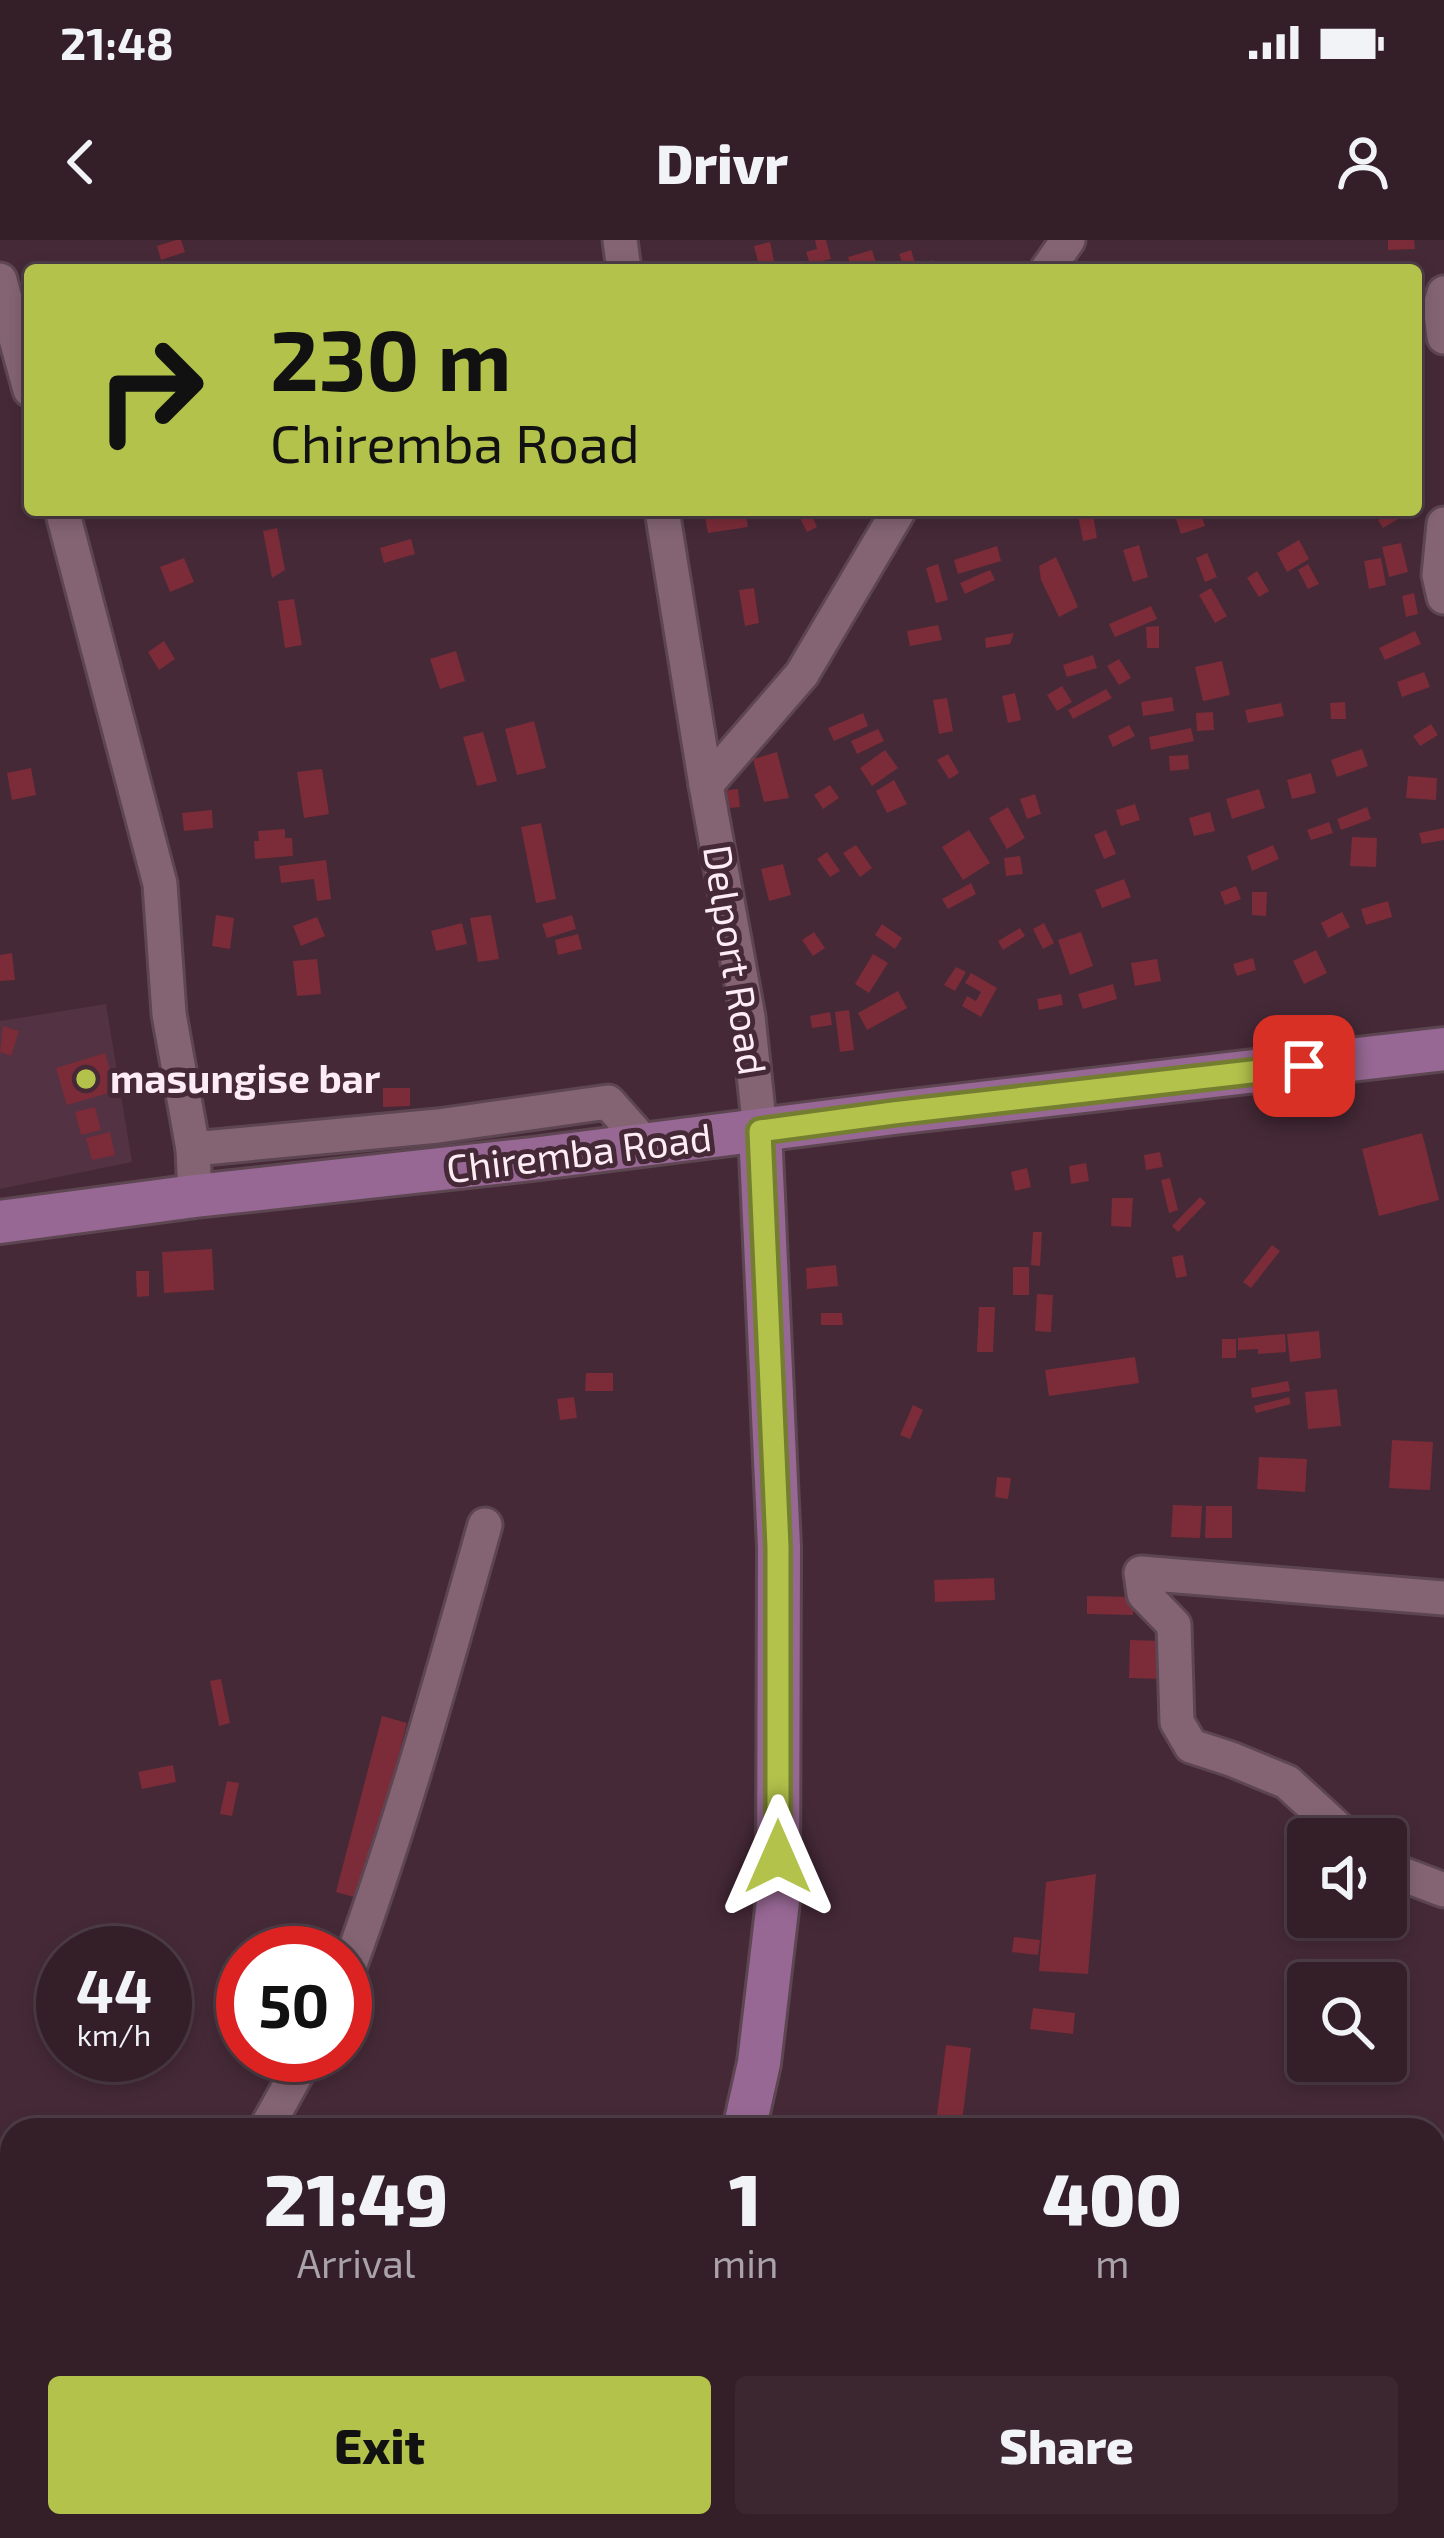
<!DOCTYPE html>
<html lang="en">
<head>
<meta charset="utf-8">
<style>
  body { margin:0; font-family:"Exo 2",sans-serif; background:#3c2731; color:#f1f3f6; height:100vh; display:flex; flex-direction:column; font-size:45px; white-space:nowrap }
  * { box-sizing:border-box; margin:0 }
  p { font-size:39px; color:#a9a2a8 }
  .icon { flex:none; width:66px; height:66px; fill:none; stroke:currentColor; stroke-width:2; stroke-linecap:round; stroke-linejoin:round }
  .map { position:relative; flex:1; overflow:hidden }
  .details { position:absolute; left:0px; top:1878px; width:1446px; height:420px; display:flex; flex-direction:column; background:#341f29; border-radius:36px 36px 0 0; box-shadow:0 6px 18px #0003,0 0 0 3px #4e3d46 }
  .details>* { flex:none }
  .guide { position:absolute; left:24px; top:24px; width:1398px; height:252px; border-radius:12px; box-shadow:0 6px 18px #0003,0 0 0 3px #4e3d46; background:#b3c24b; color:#111; overflow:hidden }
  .buttons { position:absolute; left:1287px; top:1578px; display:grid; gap:24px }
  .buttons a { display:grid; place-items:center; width:120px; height:120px; border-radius:12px; background:#341f29; box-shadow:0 6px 18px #0003,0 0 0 3px #4e3d46; font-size:60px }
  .speed { position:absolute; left:36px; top:1686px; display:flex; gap:24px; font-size:60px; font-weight:700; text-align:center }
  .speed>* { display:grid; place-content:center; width:156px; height:156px; border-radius:50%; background:#341f29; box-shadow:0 6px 18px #0003,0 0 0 3px #4e3d46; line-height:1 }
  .speed small { font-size:30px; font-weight:400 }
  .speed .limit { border:18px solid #d22; background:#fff; color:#111 }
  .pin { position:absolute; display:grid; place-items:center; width:102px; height:102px; color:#fff; margin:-51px; border-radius:24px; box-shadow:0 6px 18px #0006 }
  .me { position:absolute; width:132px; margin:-66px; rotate:0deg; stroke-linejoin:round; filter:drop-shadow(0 0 9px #0008) }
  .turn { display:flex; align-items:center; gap:42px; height:252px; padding:0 48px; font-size:54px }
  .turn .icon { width:156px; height:156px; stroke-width:2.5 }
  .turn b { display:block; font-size:84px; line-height:102px }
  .eta { display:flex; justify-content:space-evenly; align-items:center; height:204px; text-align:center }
  .eta b { font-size:72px; font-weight:800; line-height:84px }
  .primary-button { display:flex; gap:24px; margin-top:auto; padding:24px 48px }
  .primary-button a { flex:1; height:138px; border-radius:12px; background:#b3c24b; color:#111; font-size:48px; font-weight:800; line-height:138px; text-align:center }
  .primary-button a+a { background:#3c2731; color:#f1f3f6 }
  .status { display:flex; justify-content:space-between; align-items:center; height:84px; padding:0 60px; background:#341f29; direction:ltr }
  .status svg { height:33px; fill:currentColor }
  header { display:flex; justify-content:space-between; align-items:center; height:156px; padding:0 48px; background:#341f29; font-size:54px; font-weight:800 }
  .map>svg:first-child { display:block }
  .built { fill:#523243 }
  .building { fill:#7b2c38 }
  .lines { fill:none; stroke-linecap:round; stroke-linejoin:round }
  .minor-casing { stroke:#5d4651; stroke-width:39 }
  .major-casing { stroke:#5d4651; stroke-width:48 }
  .minor { stroke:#846473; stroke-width:33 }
  .major { stroke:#976894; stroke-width:42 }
  .route-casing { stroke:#747e31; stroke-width:30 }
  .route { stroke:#b3c24b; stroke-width:21 }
  .poi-dot { fill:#b3c24b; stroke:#452937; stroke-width:4.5 }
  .labels { text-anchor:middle; stroke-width:10; stroke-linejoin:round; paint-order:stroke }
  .street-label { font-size:39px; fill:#feecf4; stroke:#452937 }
  .poi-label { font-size:39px; font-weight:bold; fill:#feecf4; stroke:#452937; text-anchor:start }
</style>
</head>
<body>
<div class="status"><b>21:48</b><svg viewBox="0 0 49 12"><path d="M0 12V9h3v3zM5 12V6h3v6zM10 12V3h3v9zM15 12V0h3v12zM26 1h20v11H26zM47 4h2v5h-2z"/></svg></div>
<header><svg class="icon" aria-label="back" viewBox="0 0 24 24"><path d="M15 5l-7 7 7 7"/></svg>Drivr<svg class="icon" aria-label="person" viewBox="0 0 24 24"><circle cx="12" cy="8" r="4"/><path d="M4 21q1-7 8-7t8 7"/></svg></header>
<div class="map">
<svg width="1444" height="2298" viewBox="0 0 1444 2298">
  <rect width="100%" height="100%" fill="#452937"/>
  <g class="built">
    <path d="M106,764l26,158 -132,27v-168z"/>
    <path d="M0,2105l12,62v119h23l2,12h-37z"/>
  </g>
  <g class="building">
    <path d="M176,0h5l4,12 -24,8 -4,-14z"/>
    <path d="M815,0h11l5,19 -21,5 -4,-12 11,-3z"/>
    <path d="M1388,0h26l1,9 -27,1z"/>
    <path d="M770,2l6,28h-16l-6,-24z"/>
    <path d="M872,10l5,16 -25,4 -4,-13z"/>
    <path d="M911,10l5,16 18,-6 3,10h-32l-6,-16z"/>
    <path d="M790,270h19l8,17 -10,5 -9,-18 -5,2z"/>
    <path d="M1077,270h15l5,28 -14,3z"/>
    <path d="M1173,270h27l5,16 -24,8z"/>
    <path d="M1394,270h8l3,5 -22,13 -5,-8z"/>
    <path d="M745,271l3,16 -40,6 -3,-16z"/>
    <path d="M277,288l8,42 -13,8 -9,-47z"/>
    <path d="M411,299l4,15 -31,9 -4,-15z"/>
    <path d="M1299,300l10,19 -22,13 -10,-19z"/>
    <path d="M1401,303l7,29 -19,5 -7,-30z"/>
    <path d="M1139,305l9,32 -15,5 -10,-32z"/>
    <path d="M997,306l4,15 -43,13 -4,-14z"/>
    <path d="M1207,313l10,24 -12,5 -9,-24z"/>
    <path d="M1056,317l22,50 -19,10 -18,-37 -2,-14z"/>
    <path d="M184,318l10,24 -24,10 -10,-25z"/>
    <path d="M1381,318l5,27 -17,4 -5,-28z"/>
    <path d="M938,324l10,36 -12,3 -10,-35z"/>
    <path d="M1308,324l11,20 -11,5 -10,-19z"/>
    <path d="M990,330l5,10 -30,14 -5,-11z"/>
    <path d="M1257,331l12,20 -10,6 -12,-19z"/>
    <path d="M754,348l5,35 -14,3 -6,-36z"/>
    <path d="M1211,348l16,28 -12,7 -16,-28z"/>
    <path d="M1414,353l4,21 -12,3 -4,-21z"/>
    <path d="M294,359l8,46 -17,3 -7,-47z"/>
    <path d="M1151,366l6,13 -42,18 -6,-13z"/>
    <path d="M938,385l4,15 -32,6 -3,-15z"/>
    <path d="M1159,386v22h-12l-1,-21z"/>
    <path d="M1415,391l6,13 -36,16 -6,-12z"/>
    <path d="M1014,393l-4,11 -24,4 -1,-10z"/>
    <path d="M164,401l11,18 -16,11 -11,-18z"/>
    <path d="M456,411l9,30 -25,8 -10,-30z"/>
    <path d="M1093,415l4,13 -30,9 -4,-12z"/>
    <path d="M1119,419l12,19 -12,7 -12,-19z"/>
    <path d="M1222,421l8,34 -27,6 -8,-34z"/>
    <path d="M1424,432l6,15 -28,10 -5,-15z"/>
    <path d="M1062,446l10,16 -15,9 -10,-16z"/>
    <path d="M1106,449l6,9 -39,21 -5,-9z"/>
    <path d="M1015,453l6,27 -13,3 -6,-27z"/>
    <path d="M1172,457l2,14 -31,5 -2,-14z"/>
    <path d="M947,458l6,33 -14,3 -6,-34z"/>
    <path d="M1345,462l1,17h-15l-1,-16z"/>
    <path d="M1281,463l3,13 -36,7 -3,-13z"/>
    <path d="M1213,472l1,18 -17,1 -1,-18z"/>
    <path d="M863,473l5,13 -34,15 -6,-13z"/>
    <path d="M534,481l12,47 -29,7 -12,-46z"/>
    <path d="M1431,484l7,11 -18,11 -7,-10z"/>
    <path d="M1129,485l6,11 -22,11 -5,-11z"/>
    <path d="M1191,488l3,13 -43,9 -2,-13z"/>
    <path d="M878,489l6,12 -27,13 -6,-13z"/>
    <path d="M483,492l14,49 -20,5 -14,-49z"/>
    <path d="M1362,509l6,17 -31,11 -6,-17z"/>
    <path d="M885,510l13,18 -26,18 -12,-18z"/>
    <path d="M777,512l12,46 -25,4 -11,-43z"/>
    <path d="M948,514l11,19 -10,6 -12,-19z"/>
    <path d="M1188,515l1,14 -19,2 -1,-15z"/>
    <path d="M31,528l5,27 -24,5 -5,-27z"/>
    <path d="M322,529l7,45 -25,4 -7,-46z"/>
    <path d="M1311,533l5,20 -24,6 -5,-19z"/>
    <path d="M1408,536l29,2 -1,22 -30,-2z"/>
    <path d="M894,540l13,24 -20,9 -11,-22z"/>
    <path d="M830,545l9,13 -16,11 -9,-14z"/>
    <path d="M738,549l2,18 -21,2 -2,-18z"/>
    <path d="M1259,549l6,19 -33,11 -6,-20z"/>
    <path d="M1035,554l6,20 -14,5 -7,-20z"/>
    <path d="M1135,564l5,16 -19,6 -5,-16z"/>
    <path d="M1008,567l17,31 -18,11 -18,-31z"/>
    <path d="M1367,567l4,12 -30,11 -4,-11z"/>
    <path d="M212,570l1,18 -29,3 -2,-18z"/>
    <path d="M1210,572l5,19 -21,5 -5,-18z"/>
    <path d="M1329,582l4,11 -22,7 -4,-10z"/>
    <path d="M541,583l15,76 -20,4 -15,-76z"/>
    <path d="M1444,588v12l-22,4 -3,-11z"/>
    <path d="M285,589v9h7l1,18 -38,3 -1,-18h5l-1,-10z"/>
    <path d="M969,590l21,33 -27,17 -21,-33z"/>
    <path d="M1106,590l10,24 -12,5 -10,-24z"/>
    <path d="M1352,597l25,1 -1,29 -26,-1z"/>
    <path d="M856,605l16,23 -12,9 -17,-24z"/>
    <path d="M1273,605l6,14 -27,12 -5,-15z"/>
    <path d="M827,612l13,19 -10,6 -13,-18z"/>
    <path d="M1020,616l3,18 -17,2 -2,-18z"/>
    <path d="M326,620l5,39 -14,2 -3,-22 -33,4 -2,-17z"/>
    <path d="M783,624l8,31 -22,6 -8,-32z"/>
    <path d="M1124,639l7,18 -29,11 -7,-18z"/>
    <path d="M971,643l5,11 -28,15 -6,-10z"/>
    <path d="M1236,646l5,13 -16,6 -5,-13z"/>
    <path d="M1252,652h15l-1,24 -14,-1z"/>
    <path d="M1388,661l4,16 -26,8 -5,-16z"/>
    <path d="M1342,672l8,15 -22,11 -7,-15z"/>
    <path d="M216,675l18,3 -4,31 -18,-3z"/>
    <path d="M491,675l8,44 -21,3 -8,-44z"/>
    <path d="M572,675l4,14 -29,9 -5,-14z"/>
    <path d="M317,677l8,19 -24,10 -8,-20z"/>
    <path d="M462,683l5,21 -31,7 -5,-20z"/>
    <path d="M1044,683l10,20 -11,6 -10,-20z"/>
    <path d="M882,684l20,14 -7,11 -20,-14z"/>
    <path d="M1020,688l5,8 -22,14 -5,-9z"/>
    <path d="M814,692l11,16 -12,8 -11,-16z"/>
    <path d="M1081,692l12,34 -23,9 -12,-35z"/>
    <path d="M578,694l4,15 -24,6 -3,-15z"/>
    <path d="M1316,710l11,23 -23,11 -11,-23z"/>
    <path d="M12,713l3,27 -15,1v-26z"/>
    <path d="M873,714l15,9 -19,30 -14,-9z"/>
    <path d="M1253,718l3,12 -19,6 -4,-12z"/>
    <path d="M317,719l4,35 -24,2 -4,-35z"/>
    <path d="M1157,719l4,22 -26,5 -4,-23z"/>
    <path d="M956,727l10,5 -11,19 -11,-6z"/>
    <path d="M971,733l26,15 -16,29 -19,-11 5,-10 9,5 5,-9 -16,-9z"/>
    <path d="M1113,744l4,15 -34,10 -5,-15z"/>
    <path d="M898,751l9,17 -40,22 -9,-17z"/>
    <path d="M1061,754l2,11 -24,5 -2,-11z"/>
    <path d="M849,770l5,40 -14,2 -5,-40z"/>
    <path d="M830,772l2,13 -20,3 -2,-12z"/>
    <path d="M3,786l16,5 -8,25 -11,-4z"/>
    <path d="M105,813l11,38 -49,14 -11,-37z"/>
    <path d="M383,848h27v18l-27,1z"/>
    <path d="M95,867l6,23 -20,5 -6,-23z"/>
    <path d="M110,892l5,23 -23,5 -6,-22z"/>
    <path d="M1422,893l17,67 -60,16 -17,-67z"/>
    <path d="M1160,912l3,15 -17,3 -2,-15z"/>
    <path d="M1086,923l3,18 -18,3 -2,-18z"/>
    <path d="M1027,928l4,19 -16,4 -4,-19z"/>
    <path d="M1170,938l8,32 -9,3 -8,-33z"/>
    <path d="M1200,957l6,6 -28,29 -6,-6z"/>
    <path d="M1112,958h21l-2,29 -20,-1z"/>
    <path d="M1033,992h9l-2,34 -9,-1z"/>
    <path d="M1272,1005l8,6 -29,37 -8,-6z"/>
    <path d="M212,1009l2,41 -50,3 -2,-41z"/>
    <path d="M1183,1015l4,21 -11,2 -4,-21z"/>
    <path d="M836,1025l2,21 -31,3 -1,-21z"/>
    <rect x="1013" y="1027" width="16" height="28"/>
    <path d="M136,1031h13v25l-12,1z"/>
    <path d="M1037,1054l16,1 -2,37 -16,-1z"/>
    <path d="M979,1067h16l-2,45h-16z"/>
    <path d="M821,1073h21l1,12h-22z"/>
    <path d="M1319,1091l2,27 -31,4 -3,-28z"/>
    <path d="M1285,1094l1,18 -28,2v-5l-20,1v-12z"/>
    <rect x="1222" y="1099" width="14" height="19"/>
    <path d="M1135,1117l4,26 -90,13 -4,-26z"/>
    <path d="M586,1133h27v18h-28z"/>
    <path d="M1288,1141l2,10 -38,7 -1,-10z"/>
    <path d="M1337,1149l4,37 -33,3 -3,-37z"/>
    <path d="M574,1157l3,21 -17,2 -3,-21z"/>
    <path d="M1289,1157l2,7 -35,9 -2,-7z"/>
    <path d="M913,1165l10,5 -13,29 -10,-4z"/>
    <path d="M1392,1200l41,2 -3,48 -41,-2z"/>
    <path d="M1259,1217l48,2 -2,33 -48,-3z"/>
    <path d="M997,1237l14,1 -3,21 -13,-2z"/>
    <path d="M1173,1265l29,1 -2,32 -29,-1z"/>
    <path d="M1206,1266h26v32h-27z"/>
    <path d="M994,1338l1,22 -60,2 -1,-22z"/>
    <path d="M1087,1356l47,1 -1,18 -46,-1z"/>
    <path d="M1130,1400l33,1 -1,38 -33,-1z"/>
    <path d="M221,1439l9,44 -11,3 -9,-45z"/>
    <path d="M382,1476l25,7 -46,176 -25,-7z"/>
    <path d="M173,1525l3,17 -34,7 -4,-17z"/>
    <path d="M227,1541l12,2 -7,33 -12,-2z"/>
    <path d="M1096,1634l-8,100 -49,-3 7,-89z"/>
    <path d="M1014,1697l26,3 -2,15 -26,-3z"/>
    <path d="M1033,1768l42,5 -2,21 -43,-5z"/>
    <path d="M946,1805l25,3 -10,82h-26z"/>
  </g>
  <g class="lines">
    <g class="minor-casing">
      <g id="minor">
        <path d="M620,0l4,30"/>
        <path d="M1047,30l21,-30"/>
        <path d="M0,40l30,110"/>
        <path d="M1444,53l-4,13 4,31"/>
        <path d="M62,270l98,374 9,130 24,135 2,47"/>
        <path d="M662,270l44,275 42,232 12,114"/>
        <path d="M1444,284l-5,51 5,22"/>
        <path d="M706,545l96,-111 97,-164"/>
        <path d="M193,909l245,-23 170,-24 38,43"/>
        <path d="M1349,1599l-62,-57 -56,-23 -40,-13 -14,-24 -3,-97 -30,-31 -3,-21 303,25"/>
        <path d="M1386,1628l58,22"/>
        <path d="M345,1738c55,-148 97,-301 140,-453"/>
        <path d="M265,1890l42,-75"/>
        <path d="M1434,2085l10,4"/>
        <path d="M1246,2286l5,12"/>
        <path d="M219,2298l2,-12"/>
      </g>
    </g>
    <g class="major-casing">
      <g id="major">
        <path d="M0,982l195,-26 337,-37 362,-46 550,-64"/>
        <path d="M744,1890l15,-67 19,-162 1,-354 -19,-416"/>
        <path d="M543,2298l8,-12"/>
      </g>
    </g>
    <use href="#minor" class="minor"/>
    <use href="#major" class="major"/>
  </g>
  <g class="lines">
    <g class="route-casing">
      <path id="route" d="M778,1617v-310l-18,-416 133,-18 411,-47"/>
    </g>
    <use href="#route" class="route"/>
  </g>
  <circle class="poi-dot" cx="86" cy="839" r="12"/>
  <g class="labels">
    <g class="street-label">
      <text transform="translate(735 720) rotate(81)" y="14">Delport Road</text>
      <text transform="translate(579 913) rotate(-7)" y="14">Chiremba Road</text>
    </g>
    <g class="poi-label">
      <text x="110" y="853">masungise bar</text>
    </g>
  </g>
</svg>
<div class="buttons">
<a><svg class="icon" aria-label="sound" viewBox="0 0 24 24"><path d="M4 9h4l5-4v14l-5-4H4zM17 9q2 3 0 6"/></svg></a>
<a><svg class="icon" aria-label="search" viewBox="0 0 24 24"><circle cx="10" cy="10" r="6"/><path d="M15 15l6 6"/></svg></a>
</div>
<div class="speed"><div>44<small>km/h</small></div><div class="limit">50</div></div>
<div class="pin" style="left:1304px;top:826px;background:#d93025"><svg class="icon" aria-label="arrive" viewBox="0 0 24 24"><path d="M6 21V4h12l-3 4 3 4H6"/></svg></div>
<svg class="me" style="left:778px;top:1617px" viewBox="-20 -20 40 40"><path d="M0-17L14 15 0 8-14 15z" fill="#b3c24b" stroke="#fff" stroke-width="4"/></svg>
<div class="guide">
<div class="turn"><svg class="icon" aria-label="right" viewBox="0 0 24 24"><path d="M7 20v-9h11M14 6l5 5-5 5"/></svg><div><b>230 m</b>Chiremba Road</div></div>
</div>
<section class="details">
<div class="eta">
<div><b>21:49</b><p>Arrival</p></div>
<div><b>1</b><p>min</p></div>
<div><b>400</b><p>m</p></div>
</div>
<div class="primary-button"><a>Exit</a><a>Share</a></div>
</section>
</div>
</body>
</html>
